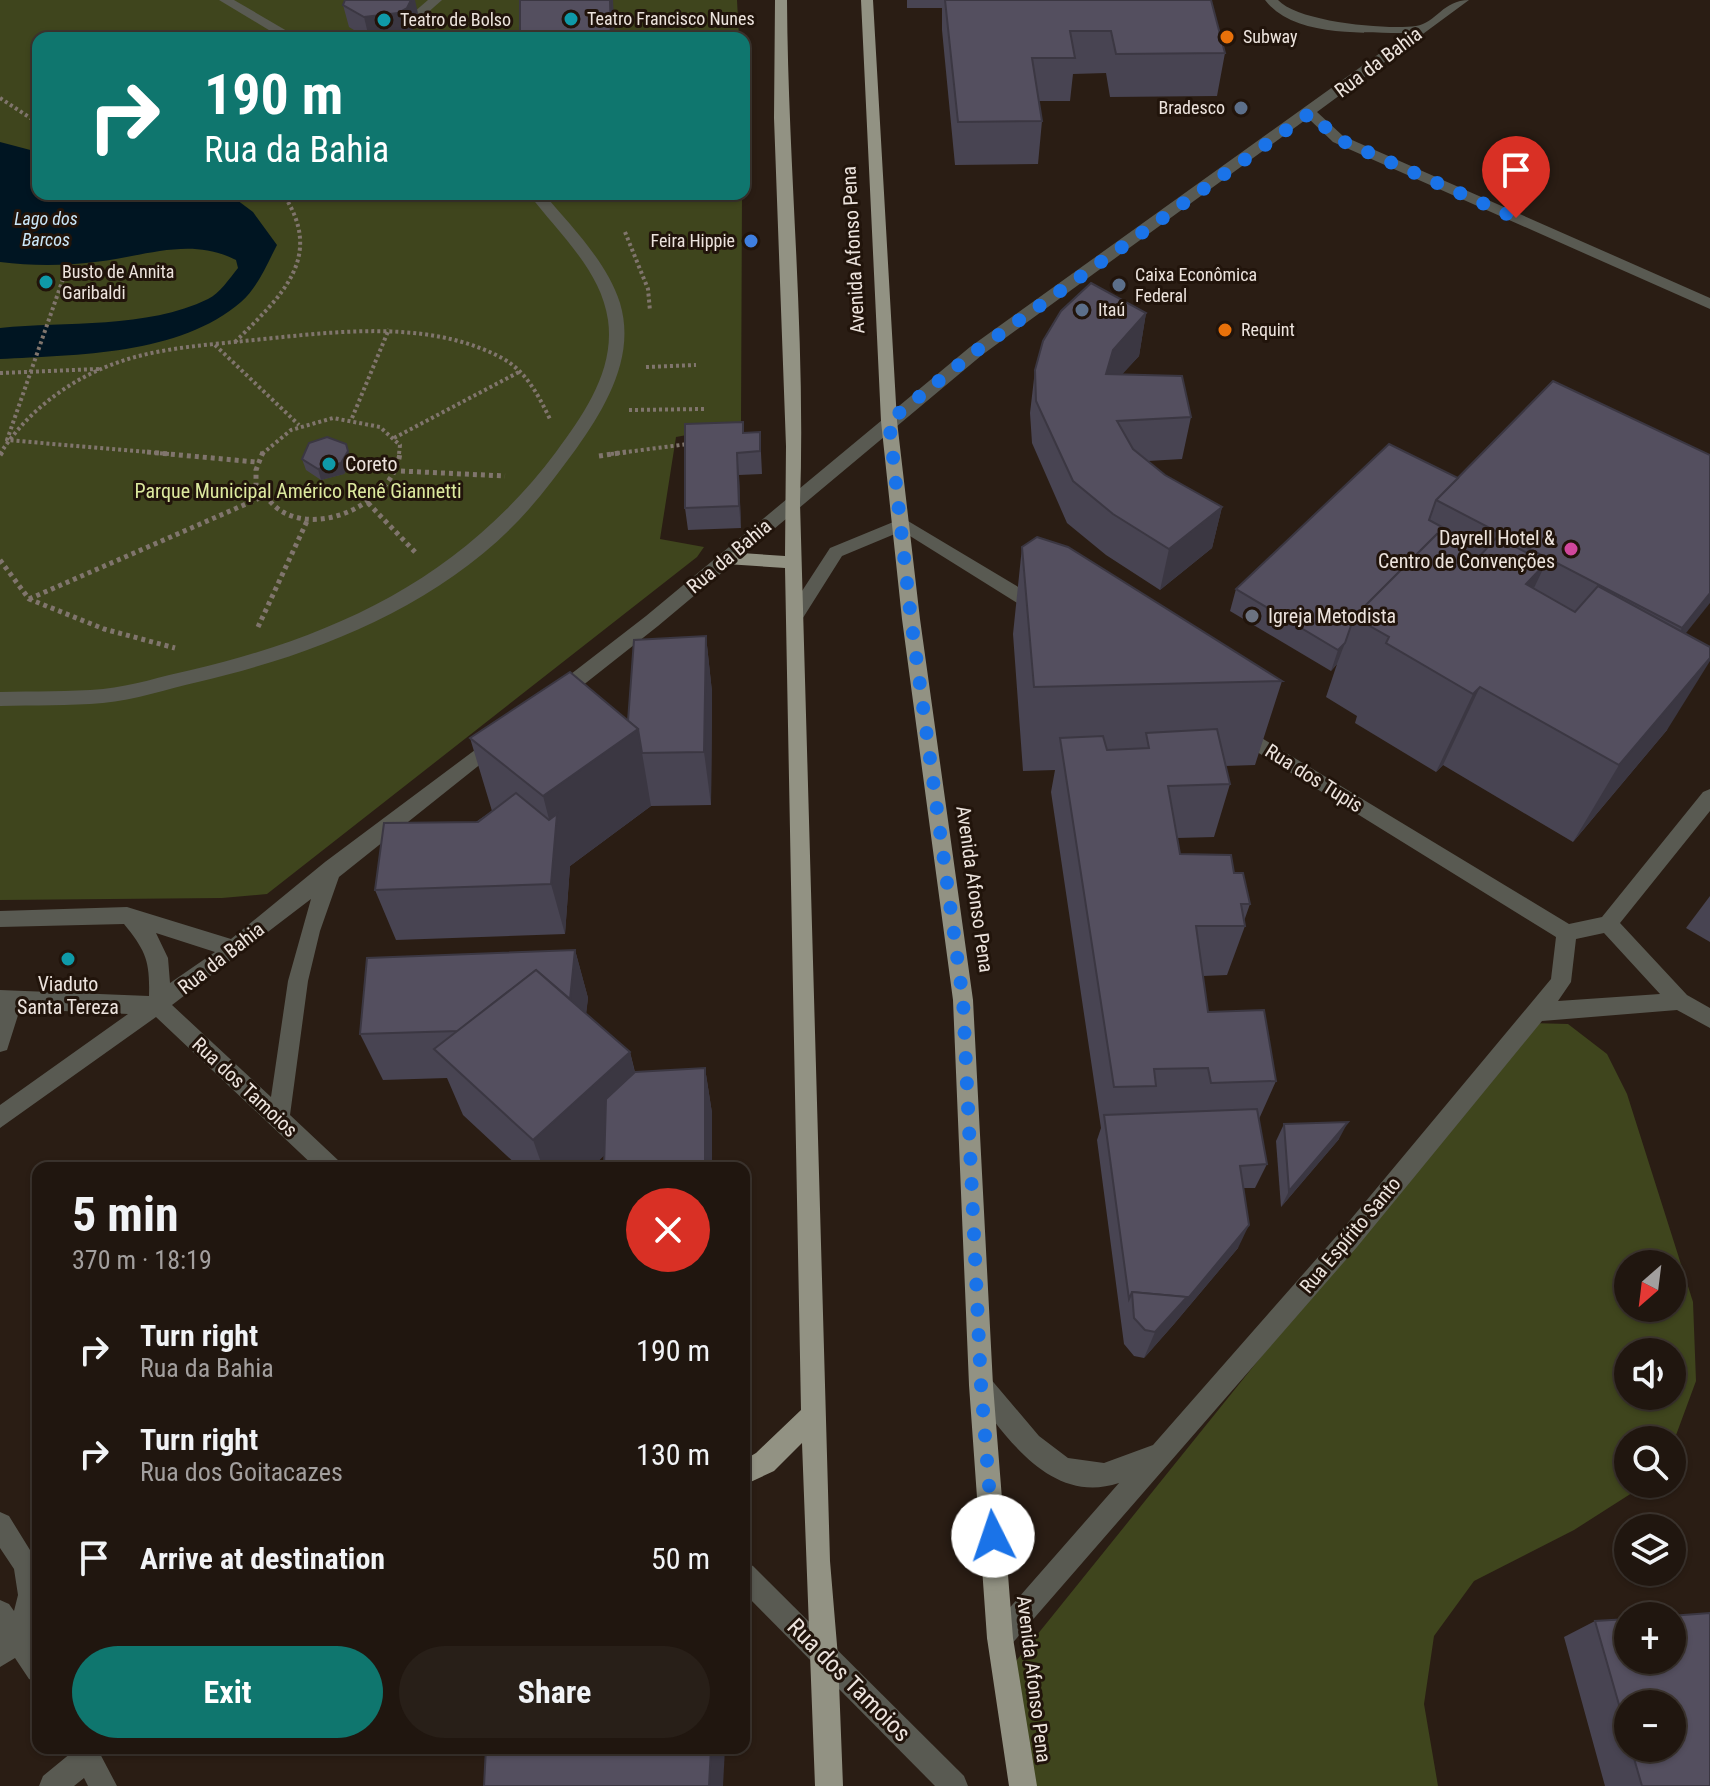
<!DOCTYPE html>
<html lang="en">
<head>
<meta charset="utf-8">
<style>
  body { margin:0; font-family:"Roboto Condensed",sans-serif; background:#281f18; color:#f1f3f6; height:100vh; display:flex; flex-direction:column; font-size:30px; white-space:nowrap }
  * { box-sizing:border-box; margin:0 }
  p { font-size:26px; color:#a29f9e }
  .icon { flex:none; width:44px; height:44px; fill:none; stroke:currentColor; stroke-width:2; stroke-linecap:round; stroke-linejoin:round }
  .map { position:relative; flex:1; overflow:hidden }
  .sheet { position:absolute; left:32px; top:1162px; width:718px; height:592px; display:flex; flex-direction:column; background:#20160f; border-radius:16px; box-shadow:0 2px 6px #0004,0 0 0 2px #3d352f }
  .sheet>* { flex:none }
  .hud { position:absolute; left:32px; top:32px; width:718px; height:168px; border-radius:16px; box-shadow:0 2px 6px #0004,0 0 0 2px #3d352f; background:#0f766e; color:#fff; overflow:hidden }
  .needle { width:52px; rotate:208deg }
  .fabs { position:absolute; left:1614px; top:1250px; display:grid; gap:16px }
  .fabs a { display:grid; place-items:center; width:72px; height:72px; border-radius:50%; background:#20160f; box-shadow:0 2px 6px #0004,0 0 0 2px #3d352f; font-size:40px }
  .pin { position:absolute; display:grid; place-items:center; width:68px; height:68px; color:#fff; margin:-82px -34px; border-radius:50% 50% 50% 0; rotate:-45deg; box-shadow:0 0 8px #0007 }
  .pin .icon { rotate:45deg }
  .me { position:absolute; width:88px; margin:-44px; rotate:356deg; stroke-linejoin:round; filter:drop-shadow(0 0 6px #0008) }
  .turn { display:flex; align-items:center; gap:28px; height:168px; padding:0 40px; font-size:36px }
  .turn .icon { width:104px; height:104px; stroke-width:2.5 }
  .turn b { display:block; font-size:56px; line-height:68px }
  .round { display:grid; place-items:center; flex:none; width:84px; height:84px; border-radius:42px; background:#281f18 }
  .headline { display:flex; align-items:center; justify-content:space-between; height:136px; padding:0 40px }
  h1 { font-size:48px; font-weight:700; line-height:60px }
  .cta { display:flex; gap:16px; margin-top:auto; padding:16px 40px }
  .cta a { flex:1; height:92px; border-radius:48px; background:#0f766e; color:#fff; font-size:32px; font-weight:700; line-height:92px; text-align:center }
  .cta a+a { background:#281f18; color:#f1f3f6 }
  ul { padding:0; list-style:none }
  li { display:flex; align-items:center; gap:24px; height:104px; padding:0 40px }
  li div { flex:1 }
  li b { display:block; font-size:30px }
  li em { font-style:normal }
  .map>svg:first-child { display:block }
  .green { fill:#3f451d; fill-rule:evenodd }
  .water { fill:#001522 }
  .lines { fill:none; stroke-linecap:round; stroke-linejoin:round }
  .path-far1 { stroke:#80756d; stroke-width:4; stroke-dasharray:3 3; stroke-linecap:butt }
  .path { stroke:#80756d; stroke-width:5; stroke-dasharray:4 4; stroke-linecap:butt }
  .minor { fill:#595a52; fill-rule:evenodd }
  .major { fill:#929283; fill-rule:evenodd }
  .wall { fill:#484452; fill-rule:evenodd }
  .shaded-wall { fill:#3b3742 }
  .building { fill:#544f5f; stroke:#3b3742; stroke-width:2 }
  .route { stroke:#1a73e8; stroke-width:14; stroke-dasharray:0 25.2 }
  .culture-dot { fill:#0f9aa8; stroke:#21140b; stroke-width:3 }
  .food-dot { fill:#e8710a; stroke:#21140b; stroke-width:3 }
  .service-dot { fill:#5c6f8a; stroke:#21140b; stroke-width:3 }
  .shop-dot { fill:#3f7fe0; stroke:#21140b; stroke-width:3 }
  .hotel-dot { fill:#d1479c; stroke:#21140b; stroke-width:3 }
  .worship-dot { fill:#6b7280; stroke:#21140b; stroke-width:3 }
  .labels { text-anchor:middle; stroke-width:6; stroke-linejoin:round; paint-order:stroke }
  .far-poi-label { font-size:18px; fill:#ece3dd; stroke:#21140b; text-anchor:start }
  .far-water-label { font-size:18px; font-style:italic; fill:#cbe8fa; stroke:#21140b }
  .street-label { font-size:20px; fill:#ece3dd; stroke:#21140b }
  .poi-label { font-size:20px; fill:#ece3dd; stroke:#21140b; text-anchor:start }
  .park-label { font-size:20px; fill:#dce99e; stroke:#21140b }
  .near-street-label { font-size:24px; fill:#ece3dd; stroke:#21140b }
</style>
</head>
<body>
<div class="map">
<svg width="1710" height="1786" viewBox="0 0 1710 1786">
  <rect width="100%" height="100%" fill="#2a1d14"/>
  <g class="green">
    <path d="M0,0h737l2,38h-701v156h704l-1,231 -65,12 -16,102 44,8 -7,10 -430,337 -45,4 -222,2z"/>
    <path d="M1530,1023l38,1 39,30 20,40 66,208 3,79 -24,65v-6h-44v44h18l-72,46 -100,51 -40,55 -10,68 14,82h-415l-19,-110zM1628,1264h44v44h-44zM1628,1352h44v44h-44z"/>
  </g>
  <path class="water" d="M0,142l38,10v42h191l24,18 24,33c-10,19 -19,42 -36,57 -61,53 -165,53 -241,57v-31c66,-7 147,1 208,-29 12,-6 21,-20 30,-31l-2,-8c-46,-24 -93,-3 -141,2 -31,4 -64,4 -95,0z"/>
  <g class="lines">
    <g class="path-far1">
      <path d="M0,98l38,25"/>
      <path d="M625,232l23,57 2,22"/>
      <path d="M63,279l-56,161 163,14"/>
      <path d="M235,342c45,-45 91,-84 48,-148"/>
      <path d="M215,345l84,80"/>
      <path d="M646,367l50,-2"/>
      <path d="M0,373l99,-4"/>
      <path d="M629,410l75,-1"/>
      <path d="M352,418l37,-89"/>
      <path d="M394,438l125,-66"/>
      <path d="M0,454c23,-37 61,-68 101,-85 45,-20 95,-23 143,-28 83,-8 181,-24 258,17 25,14 36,37 48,61"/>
      <path d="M262,454l29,-24 42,-12 47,9 20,18 -1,9"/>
      <path d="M611,454l77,-10"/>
    </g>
    <g class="path">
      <path d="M147,452l109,10"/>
      <path d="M263,452l-7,18v16c8,8 17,21 27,26 42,24 113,-14 117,-60"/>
      <path d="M0,455l2,-3"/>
      <path d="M599,456l27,-4"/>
      <path d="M401,471l104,5"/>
      <path d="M368,503l48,50"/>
      <path d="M0,560l29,39 75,30 71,19"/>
      <path d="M29,599l233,-102"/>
      <path d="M258,627l50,-108"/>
    </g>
    <g class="minor">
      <path d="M219,0h15l65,38h-17z"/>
      <path d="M428,0h14l-43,38h-15z"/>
      <path d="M1265,0h13c20,22 108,30 138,26 20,-3 27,-26 53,-26l-152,112 26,24 367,162v11l-377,-167 -25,-24 -326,237 -324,271 -95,75h-14l-2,-5 2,-5 97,-75 324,-269 438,-314c-43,-1 -114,5 -143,-33z"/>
      <path d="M529,194h15c27,32 63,68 76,109 16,53 -14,104 -44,146 -18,24 -36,49 -57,71 -83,87 -205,135 -321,162 -31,7 -63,18 -95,21 -34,3 -69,2 -103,3v-14c34,-1 69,0 103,-3 30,-3 59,-13 88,-19 149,-35 272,-94 365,-218 28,-38 59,-82 52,-132 -7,-50 -50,-87 -79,-126z"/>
      <path d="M903,518l142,85 3,5 -3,5h-12l-131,-82 -60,25 -41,65h-12l-3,-5 3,-5 41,-63z"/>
      <path d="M1240,725l329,199 33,-7 101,-125 7,-3v22l-90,112 67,72 23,13v20l-33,-18 -135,11 -185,226 -348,400 -9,4 -9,-4 -4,-9 4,-9 128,-146c-67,22 -111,-43 -146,-90l-4,-8 4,-8 8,-4 8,4 50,59 29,22 36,5 49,-18 188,-214 210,-252 5,-42 -323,-200 -2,-5 2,-5zM1604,933l56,61 -102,7 13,-19 5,-43z"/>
      <path d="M495,735l9,7 -2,5 -163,130 -19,54 -12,50 -18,134 49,46 3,7h-26l-160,-151 -156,111v-23l128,-91 -108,-5 -13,41 -7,2v-62l149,6c1,-35 -3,-45 -25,-72l-124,3v-16l127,-4 104,32 94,-77zM311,899l-23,82 -17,116 -99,-92zM156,933l59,19 -45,31 -2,-25z"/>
      <path d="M0,1512l9,4 29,47v53l-6,22 6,9v36l-9,-4 -14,-21 -15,9v-67l9,4 5,7 4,-16 -4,-26 -14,-21z"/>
      <path d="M744,1562l9,4 211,210 4,10h-33l-191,-193z"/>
      <path d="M69,1748h28l20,38h-29l-4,-8 -10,8h-35l4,-10 28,-23z"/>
    </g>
    <g class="major">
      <path d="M775,0h12c1,168 19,336 13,503l30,1058 8,96 5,129h-28l-13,-343 -28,28 -30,14v-25l12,-7 45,-43 -16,-842 -59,-4 -9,-6 9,-6 59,4 1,-110 -12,-328z"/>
      <path d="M861,0h12l24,421 23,198 53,381 20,385 20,253 24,148h-28l-22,-148 -18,-253 -16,-385 -51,-381 -21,-198z"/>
    </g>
  </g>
  <g class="wall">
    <path d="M907,0h304l14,53 -8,43 -107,1 -4,-24 -33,1 -3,27h-31l3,20 -4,43 -83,1 -13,-135v-22h-35z"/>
    <path d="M343,5l76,13 -7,12 -9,5 -22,3h-14l-18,-11z"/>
    <path d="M1146,313l-7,43 -17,18 69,43 -9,42 -34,2 17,14 57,32 -10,41 -52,42 -54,-35 -39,-32 -35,-80 -2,-30 5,-43z"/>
    <path d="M1553,381l133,252 -19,97 -94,112 -130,-77 -7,7 -81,-49 2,-7 -31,-19 11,-33 -6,7 -101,-60 6,-22 222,-111z"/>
    <path d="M760,432l2,42 -23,1 2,53 -53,2 -3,-22 59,-75z"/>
    <path d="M302,459l50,3 -8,12 -23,6 -15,-10z"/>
    <path d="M1022,547l260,134 -27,84 -30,1 5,18 -16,53 -37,1 3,16 54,19 16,31 -6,17 1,5 -18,49 -24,1 5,36 68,69 -17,38 8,45 -12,24h-11l-6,60 -64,76 -30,34 -10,-2 -10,-12 -27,-204 4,-12 -50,-336 4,-22 -32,1 -10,-137z"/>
    <path d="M706,636l6,56 -1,113 -60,1 -81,60 -5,68 -169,6 -21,-50 117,-79 -22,-73 158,-17z"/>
    <path d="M1710,896v46l-24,-14z"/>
    <path d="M575,950l13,48 -2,15 44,39 5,20 70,-4 7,45v55h-108v-13l-13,13h-71l-57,-53 -16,-37 -64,2 -23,-46z"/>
    <path d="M1284,1124l55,15 -58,68 -5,-66z"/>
    <path d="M1595,1621l115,165h-105l-41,-149zM1628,1704l44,44h-44z"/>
  </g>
  <g class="shaded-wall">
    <path d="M411,0h4l4,18 -7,12 -9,5 -22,3h-12l-5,-21z"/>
    <path d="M610,0h3l2,38h-4z"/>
    <path d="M1146,313l-7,43 -33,36v-18l7,-24z"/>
    <path d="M348,451l4,11 -8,12 -23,6 -3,-11z"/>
    <path d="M737,453l2,22 2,53 -2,-22z"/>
    <path d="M1222,507l-10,41 -52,42 9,-41z"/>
    <path d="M1546,563l-39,81 19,-60z"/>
    <path d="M1710,593v10l-52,65 24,-40z"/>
    <path d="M706,636l6,56 -1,113 -7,-53z"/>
    <path d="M1345,643l-8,21 -6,7 7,-21z"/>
    <path d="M1710,658v3l-43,69 -94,112 46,-77z"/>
    <path d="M1480,687l-37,78 -7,7 37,-78z"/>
    <path d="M638,729l13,77 -81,60 -5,68 -14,-50 4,-42 -12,-46z"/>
    <path d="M575,950l13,48 -7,62 -13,-46z"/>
    <path d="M630,1052l15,65 -54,51h-48l-10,-28z"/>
    <path d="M705,1068l7,45v55h-7z"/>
    <path d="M1348,1122l-9,17 -58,68 8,-16z"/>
    <path d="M1249,1225l-11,23 -64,76 -30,34 11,-26z"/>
    <path d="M711,1748h14l-2,38h-14z"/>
  </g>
  <g class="building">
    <path d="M345,0h66l-4,8 -9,5 -34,4 -21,-12z"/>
    <path d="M520,0h90l1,38h-91z"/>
    <path d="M945,0h266l14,53 -109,1 -5,-23h-41l5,27h-43l10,63 -84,1z"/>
    <path d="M1091,283l55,30 -33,37 -7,24 76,2 9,41 -74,4 16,28 32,26 57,32 -53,42 -56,-35 -40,-33 -37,-80 -1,-31 8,-29 18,-30z"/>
    <path d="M1553,381l157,74v138l-28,35 -246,-128z"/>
    <path d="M743,422v11l17,-1v19l-23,2 2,53 -54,2v-84z"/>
    <path d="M327,437l19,7 2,7 -7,12 -23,6 -16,-10 7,-16z"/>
    <path d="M1389,444l69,34 -22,22 -7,20 24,13 -7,7 -9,-6 -83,83 -9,26 -7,7 -102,-61z"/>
    <path d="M1437,534l41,24 19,-21 49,26 -20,21 49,28 23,-26 112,61v11l-91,107 -139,-78 -7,7 -87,-51 3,-6 -35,-20z"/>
    <path d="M1037,537l31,10 214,134 -248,6 -12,-140z"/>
    <path d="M706,636l-2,116 -62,1 -4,-24 -10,-8 6,-81z"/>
    <path d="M570,672l68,57 -95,67 -73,-58z"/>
    <path d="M1217,729l13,55 -62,2 12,68 51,1 3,18h9l7,31h-9l4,22h-49l12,86 56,-2 12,71 -65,2 -3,-15 -54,1 2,17 -42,1 -54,-349 43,-2 4,14 42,-2 -3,-15z"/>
    <path d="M516,793l33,27 8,-6 -6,70 -176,6 9,-67 94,-1z"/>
    <path d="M575,950l-5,49 -34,-29 -78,61 -98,3 7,-76z"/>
    <path d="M536,970l94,82 -97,88 -99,-91z"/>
    <path d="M705,1068v100h-101l2,-69 29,-27z"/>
    <path d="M1257,1109l10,55 -27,2 9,59 -65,78 3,-6 -55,-5 -3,7 -25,-184z"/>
    <path d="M1348,1122l-59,69 -5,-67z"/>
    <path d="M1132,1292l55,5 -32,35 -10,-2 -11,-12z"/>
    <path d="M1710,1613v173h-68l-11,-38h41v-44h-44v32l-33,-115 33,-2v41h44v-44h-2z"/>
    <path d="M486,1748h225l-2,38h-225z"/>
  </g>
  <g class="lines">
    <path class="route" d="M993,1536l-12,-151 -18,-385 -52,-381 -22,-198 87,-70 334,-238 28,26 178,79"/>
  </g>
  <g class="culture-dot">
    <circle cx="571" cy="19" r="8"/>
    <circle cx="384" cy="20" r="8"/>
    <circle cx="46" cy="282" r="8"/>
    <circle cx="329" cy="464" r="8"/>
    <circle cx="68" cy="959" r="8"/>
  </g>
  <g class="food-dot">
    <circle cx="1227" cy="37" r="8"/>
    <circle cx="1225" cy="330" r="8"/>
  </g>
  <g class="service-dot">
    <circle cx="1241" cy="108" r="8"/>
    <circle cx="1119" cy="285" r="8"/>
    <circle cx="1082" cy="310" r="8"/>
  </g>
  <circle class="shop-dot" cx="751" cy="241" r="8"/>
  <circle class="hotel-dot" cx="1571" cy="549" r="8"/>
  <circle class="worship-dot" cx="1252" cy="616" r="8"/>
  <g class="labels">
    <g class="far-poi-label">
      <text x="587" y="25">Teatro Francisco Nunes</text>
      <text x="400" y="26">Teatro de Bolso</text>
      <text x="1243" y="43">Subway</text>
      <text x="1225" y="114" text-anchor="end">Bradesco</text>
      <text x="735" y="247" text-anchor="end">Feira Hippie</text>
      <text x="62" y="278">Busto de Annita<tspan x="62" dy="21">Garibaldi</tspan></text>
      <text x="1135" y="281">Caixa Econômica<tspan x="1135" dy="21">Federal</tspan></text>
      <text x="1098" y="316">Itaú</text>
      <text x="1241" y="336">Requint</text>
    </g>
    <g class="far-water-label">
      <text x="46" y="225">Lago dos<tspan x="46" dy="21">Barcos</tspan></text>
    </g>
    <g class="street-label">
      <text transform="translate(1378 62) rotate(-37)" y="7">Rua da Bahia</text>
      <text transform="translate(853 250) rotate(-93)" y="7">Avenida Afonso Pena</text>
      <text transform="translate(729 556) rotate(-40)" y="7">Rua da Bahia</text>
      <text transform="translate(1314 778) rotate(32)" y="7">Rua dos Tupis</text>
      <text transform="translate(975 889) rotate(82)" y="7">Avenida Afonso Pena</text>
      <text transform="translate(221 958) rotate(-38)" y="7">Rua da Bahia</text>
      <text transform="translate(245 1087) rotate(43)" y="7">Rua dos Tamoios</text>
      <text transform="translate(1350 1235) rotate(-50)" y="7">Rua Espírito Santo</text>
      <text transform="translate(1034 1679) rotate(83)" y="7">Avenida Afonso Pena</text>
    </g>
    <g class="poi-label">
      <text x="345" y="471">Coreto</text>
      <text x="1555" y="545" text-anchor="end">Dayrell Hotel &amp;<tspan x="1555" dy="23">Centro de Convenções</tspan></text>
      <text x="1268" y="623">Igreja Metodista</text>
      <text x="68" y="991" text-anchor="middle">Viaduto<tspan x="68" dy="23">Santa Tereza</tspan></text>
    </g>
    <g class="park-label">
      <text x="298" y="498">Parque Municipal Américo Renê Giannetti</text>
    </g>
    <g class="near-street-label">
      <text transform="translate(849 1680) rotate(45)" y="8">Rua dos Tamoios</text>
    </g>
  </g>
</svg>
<div class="fabs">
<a><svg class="needle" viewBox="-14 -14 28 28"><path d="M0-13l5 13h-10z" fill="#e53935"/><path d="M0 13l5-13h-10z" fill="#a29f9e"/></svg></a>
<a><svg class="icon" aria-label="sound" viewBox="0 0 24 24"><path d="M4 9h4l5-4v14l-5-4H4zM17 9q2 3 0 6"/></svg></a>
<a><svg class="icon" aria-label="search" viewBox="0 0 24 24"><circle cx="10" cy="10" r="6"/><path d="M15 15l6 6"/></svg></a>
<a><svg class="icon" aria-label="layers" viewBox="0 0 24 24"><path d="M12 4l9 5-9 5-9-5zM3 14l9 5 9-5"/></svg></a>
<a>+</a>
<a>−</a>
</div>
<div class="pin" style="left:1516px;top:218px;background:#d93025"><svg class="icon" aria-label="arrive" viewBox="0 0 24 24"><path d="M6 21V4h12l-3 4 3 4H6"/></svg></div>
<svg class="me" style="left:993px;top:1536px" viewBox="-20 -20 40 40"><circle r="19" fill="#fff"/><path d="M0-13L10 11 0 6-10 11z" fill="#1a73e8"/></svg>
<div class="hud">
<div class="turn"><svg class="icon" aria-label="right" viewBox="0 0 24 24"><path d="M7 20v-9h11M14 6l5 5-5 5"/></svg><div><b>190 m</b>Rua da Bahia</div></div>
</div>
<section class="sheet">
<div class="headline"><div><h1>5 min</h1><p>370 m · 18:19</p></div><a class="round" style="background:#d93025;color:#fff"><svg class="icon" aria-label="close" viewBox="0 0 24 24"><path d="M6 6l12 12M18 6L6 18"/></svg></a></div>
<ul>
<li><svg class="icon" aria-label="right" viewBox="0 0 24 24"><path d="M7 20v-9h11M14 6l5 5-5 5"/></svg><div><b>Turn right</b><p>Rua da Bahia</p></div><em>190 m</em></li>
<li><svg class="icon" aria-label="right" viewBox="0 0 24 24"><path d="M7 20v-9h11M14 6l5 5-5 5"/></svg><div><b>Turn right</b><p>Rua dos Goitacazes</p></div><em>130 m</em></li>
<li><svg class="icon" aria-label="arrive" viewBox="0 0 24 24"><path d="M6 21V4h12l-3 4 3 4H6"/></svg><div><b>Arrive at destination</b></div><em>50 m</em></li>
</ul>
<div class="cta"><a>Exit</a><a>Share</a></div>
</section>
</div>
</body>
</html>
